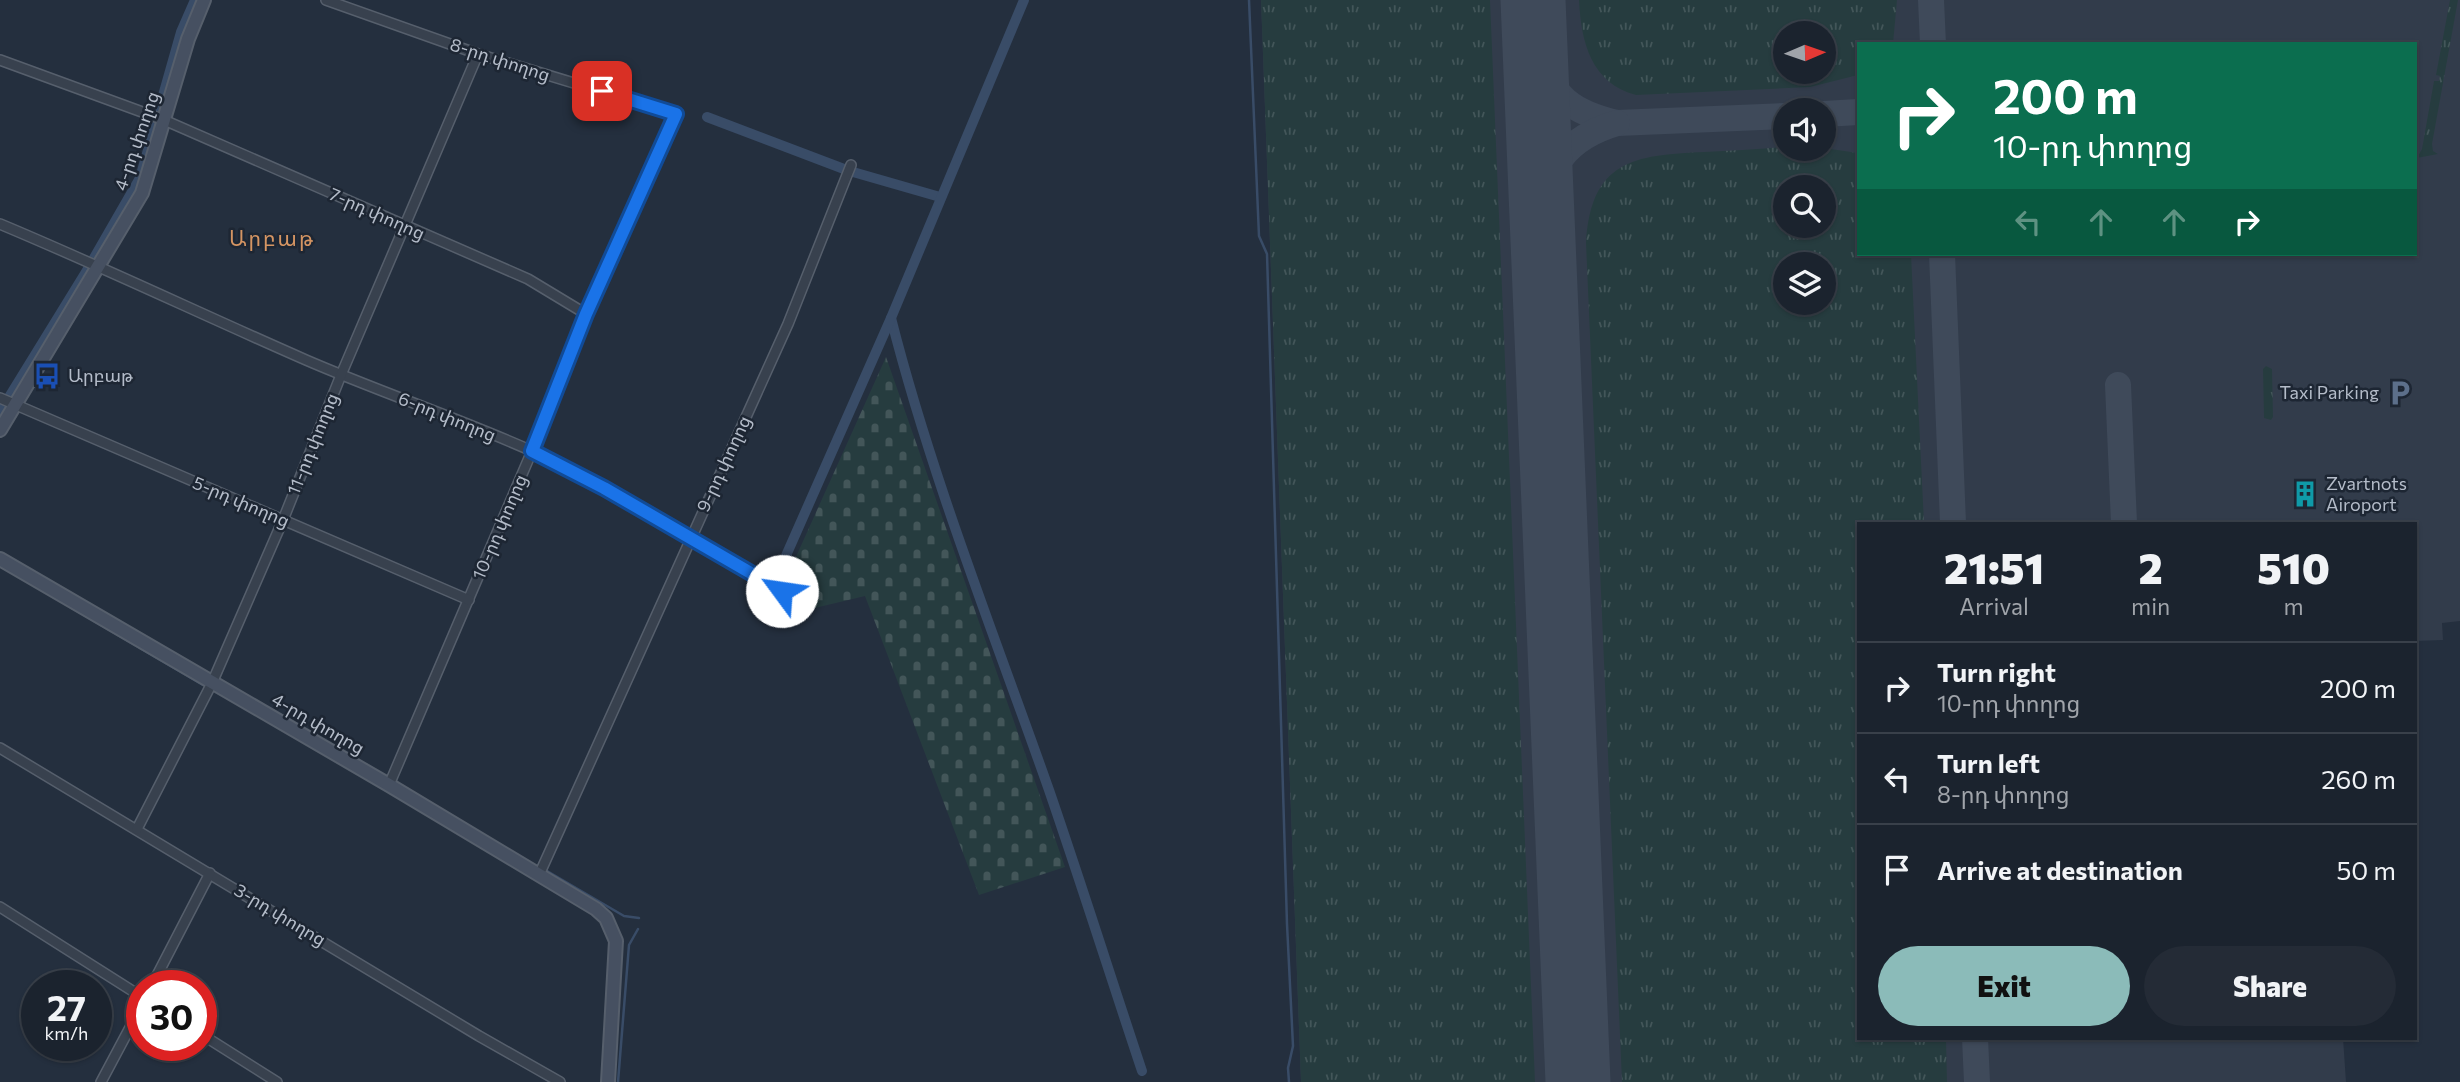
<!DOCTYPE html>
<html lang="en">
<head>
<meta charset="utf-8">
<style>
  body { margin:0; font-family:Commissioner,"Noto Sans Armenian",sans-serif; background:#242b36; color:#f1f3f6; height:100vh; display:flex; flex-direction:column; font-size:26px; white-space:nowrap }
  * { box-sizing:border-box; margin:0 }
  p { font-size:23px; color:#a0a4aa }
  .icon { flex:none; width:38px; height:38px; fill:none; stroke:currentColor; stroke-width:2; stroke-linecap:round; stroke-linejoin:round }
  .map { position:relative; flex:1; overflow:hidden }
  .drawer { position:absolute; left:1857px; top:522px; width:560px; height:518px; display:flex; flex-direction:column; background:#1b232e; border-radius:0px; box-shadow:0 2px 5px #0004,0 0 0 2px #39404a }
  .drawer>* { flex:none }
  .banner { position:absolute; left:1857px; top:42px; width:560px; height:214px; border-radius:0px; box-shadow:0 2px 5px #0004,0 0 0 2px #39404a; background:#0b6e4f; color:#fff; overflow:hidden }
  .needle { width:46px; rotate:88deg }
  .buttons { position:absolute; left:1773px; top:21px; display:grid; gap:14px }
  .buttons a { display:grid; place-items:center; width:63px; height:63px; border-radius:50%; background:#1b232e; box-shadow:0 2px 5px #0004,0 0 0 2px #39404a; font-size:35px }
  .speed { position:absolute; left:21px; top:970px; display:flex; gap:14px; font-size:35px; font-weight:700; text-align:center }
  .speed>* { display:grid; place-content:center; width:91px; height:91px; border-radius:50%; background:#1b232e; box-shadow:0 2px 5px #0004,0 0 0 2px #39404a; line-height:1 }
  .speed small { font-size:18px; font-weight:400 }
  .speed .limit { border:10px solid #d22; background:#fff; color:#111 }
  .pin { position:absolute; display:grid; place-items:center; width:60px; height:60px; color:#fff; margin:-30px; border-radius:14px; box-shadow:0 4px 10px #0006 }
  .me { position:absolute; width:77px; margin:-38px; rotate:301deg; stroke-linejoin:round; filter:drop-shadow(0 0 5px #0008) }
  .turn { display:flex; align-items:center; gap:24px; height:147px; padding:0 21px; font-size:32px }
  .turn .icon { width:91px; height:91px; stroke-width:2.5 }
  .turn b { display:block; font-size:49px; line-height:60px }
  .lanes { display:flex; align-items:center; height:66px; padding:0 21px; background:#0003; justify-content:center; gap:35px; direction:ltr }
  .lanes .off { opacity:.35 }
  .eta { display:flex; justify-content:space-evenly; align-items:center; height:119px; text-align:center }
  .eta b { font-size:42px; font-weight:800; line-height:49px }
  .primary-button { display:flex; gap:14px; margin-top:auto; padding:14px 21px }
  .primary-button a { flex:1; height:80px; border-radius:42px; background:#8bbbb9; color:#111; font-size:28px; font-weight:800; line-height:80px; text-align:center }
  .primary-button a+a { background:#242b36; color:#f1f3f6 }
  ul { padding:0; list-style:none }
  li { display:flex; align-items:center; gap:21px; height:91px; padding:0 21px; border-top:2px solid #39404a }
  li div { flex:1 }
  li b { display:block; font-size:26px }
  li em { font-style:normal }
  .map>svg:first-child { display:block }
  .airport { fill:#323c4b; fill-rule:evenodd }
  .grass { fill:url(#grass-tufts); fill-rule:evenodd }
  .cemetery { fill:url(#cemetery-stones) }
  .lines { fill:none; stroke-linecap:round; stroke-linejoin:round }
  .stream { stroke:#394c67; stroke-width:2.5 }
  .canal { stroke:#394c67; stroke-width:10 }
  .taxiway { stroke:#3f4a5a; stroke-width:26 }
  .runway { stroke:#3f4a5a; stroke-width:65 }
  .street-casing { stroke:#565f6c; stroke-width:12 }
  .secondary-casing { stroke:#565f6c; stroke-width:16 }
  .street { stroke:#38414e; stroke-width:9 }
  .secondary { stroke:#465061; stroke-width:12 }
  .route-casing { stroke:#114b97; stroke-width:18 }
  .route { stroke:#1a73e8; stroke-width:12 }
  .labels { text-anchor:middle; stroke-width:5; stroke-linejoin:round; paint-order:stroke }
  .street-label { font-size:18px; fill:#b4bcc9; stroke:#1d2633 }
  .poi-label { font-size:18px; fill:#b4bcc9; stroke:#1d2633; text-anchor:start }
  .quarter-label { font-size:21px; letter-spacing:2px; fill:#d59563; stroke:#1d2633 }
</style>
</head>
<body>
<div class="map">
<svg width="2460" height="1082" viewBox="0 0 2460 1082">
  <defs>
    <pattern id="grass-tufts" width="24" height="20" patternUnits="userSpaceOnUse" patternTransform="scale(1.75)"><rect width="24" height="20" fill="#263c3f"/><path d="M3 7l-1-3M5 7V3M7 7l1-3M15 17l-1-3M17 17v-4M19 17l1-3" fill="none" stroke="#435659"/></pattern>
    <pattern id="cemetery-stones" width="16" height="16" patternUnits="userSpaceOnUse" patternTransform="scale(1.75)"><rect width="16" height="16" fill="#263c3f"/><path d="M2 7V4a2 2 0 0 1 4 0v3zM10 15v-3a2 2 0 0 1 4 0v3z" fill="#435659"/></pattern>
  </defs>
  <rect width="100%" height="100%" fill="#242f3e"/>
  <path class="airport" d="M1261,0h1199v621l-18,2 1,17 -28,1v-118h-557v515h485l3,44h-1045zM1785,33h39v39h-39zM1858,44h557v210h-557zM1785,110h39v39h-39zM1785,187h39v39h-39zM1785,264h39v39h-39z"/>
  <g class="grass">
    <path d="M1261,0h229l45,1082h-234z"/>
    <path d="M1579,0h318l-4,44h-35v31l-48,12 -174,8c-45,-12 -55,-53 -57,-95zM1785,33h39v39h-39z"/>
    <path d="M2450,0h8l-26,144 1,7 5,3 -21,4 5,-9 12,-68h5l1,-5 -4,-1z"/>
    <path d="M1785,147v2l39,-1 34,5v101h53l13,269h-66v515h88l1,44h-325l-36,-839c5,-82 47,-88 118,-91 27,-1 54,-3 81,-5zM1824,187v39h-39v-39zM1824,264v39h-39v-39z"/>
    <path d="M2266,366l6,3 1,48 -2,3 -7,-2 -1,-49z"/>
  </g>
  <path class="cemetery" d="M886,357l179,510 -86,28 -114,-299 -92,22 22,-59z"/>
  <g class="lines">
    <g class="stream">
      <path d="M1249,0l10,236 8,18 20,670 6,122 -5,22 1,14"/>
      <path d="M70,607l133,78"/>
      <path d="M547,871l77,45 15,2"/>
      <path d="M618,1082l11,-137 9,-16"/>
    </g>
    <g class="canal">
      <path d="M158,113l23,-81 14,-32"/>
      <path d="M707,117l137,52"/>
      <path d="M853,172l87,25"/>
      <path d="M94,258l46,-80 15,-53"/>
      <path d="M891,318c41,161 103,316 158,472 32,93 62,188 93,281"/>
      <path d="M9,397l80,-130"/>
      <path d="M0,413l4,-7"/>
      <path d="M777,576l114,-258 133,-318"/>
    </g>
    <g class="taxiway">
      <path d="M1931,0l2,44"/>
      <path d="M1535,54c20,43 35,58 82,69l168,-7"/>
      <path d="M1824,114l34,-2"/>
      <path d="M1542,220c3,-52 24,-82 75,-97"/>
      <path d="M1942,254l11,269"/>
      <path d="M2118,385l6,138"/>
      <path d="M1975,1038l2,44"/>
    </g>
    <path class="runway" d="M1533,0l45,1082"/>
    <g class="street-casing">
      <g id="street">
        <path d="M326,0l152,54 198,60 -90,200 -54,137 -143,334"/>
        <path d="M0,60l164,60 364,159 58,35"/>
        <path d="M0,224c103,43 203,91 306,136 74,32 152,58 226,91 86,38 170,92 250,140"/>
        <path d="M0,398l469,202"/>
        <path d="M0,748l479,288 81,46"/>
        <path d="M137,829l75,-146 71,-163 58,-145 137,-321"/>
        <path d="M539,875l249,-551 63,-159"/>
        <path d="M0,907l142,90"/>
        <path d="M152,985l58,-112"/>
        <path d="M201,1034l76,48"/>
        <path d="M101,1082l41,-77"/>
      </g>
    </g>
    <g class="secondary-casing">
      <g id="secondary">
        <path d="M0,430l142,-237 46,-154 16,-39"/>
        <path d="M0,559l389,226 207,124 10,9 10,23 -8,141"/>
      </g>
    </g>
    <use href="#street" class="street"/>
    <use href="#secondary" class="secondary"/>
  </g>
  <g class="lines">
    <g class="route-casing">
      <path id="route" d="M602,91l74,23 -90,200 -54,137 72,37 178,103"/>
    </g>
    <use href="#route" class="route"/>
  </g>
  <defs>
    <g id="bus-bare" transform="scale(2.1)"><path d="M-5-6H5V4H4V6H2V4H-2V6H-4V4H-5ZM-3.5-4V0h7V-4ZM-3.5 1.2v1.5H-2V1.2ZM2 1.2v1.5H3.5V1.2Z" fill="#1a4fb4" stroke="#1d2633" stroke-width="2.5" paint-order="stroke"/></g>
    <g id="parking-bare" transform="scale(2.1)"><path d="M-3.5-5.5H1a3.5 3.5 0 0 1 0 7H-1V5.5H-3.5ZM-1-3.4V-.6H.8a1.4 1.4 0 0 0 0-2.8Z" fill="#5c6f8a" stroke="#1d2633" stroke-width="2.5" paint-order="stroke"/></g>
    <g id="building-bare" transform="scale(2.1)"><path d="M-4-6H4V6H1V3H-1V6H-4ZM-2.5-4.3h1.7v1.8h-1.7ZM.8-4.3h1.7v1.8H.8ZM-2.5-1h1.7V.8h-1.7ZM.8-1h1.7V.8H.8Z" fill="#0f9aa8" stroke="#1d2633" stroke-width="2.5" paint-order="stroke"/></g>
  </defs>
  <g fill-rule="evenodd">
    <use href="#bus-bare" x="47" y="376"/>
    <use href="#parking-bare" x="2400" y="393"/>
    <use href="#building-bare" x="2305" y="494"/>
  </g>
  <g class="labels">
    <g class="street-label">
      <text transform="translate(500 60) rotate(18)" y="6">8-րդ փողոց</text>
      <text transform="translate(137 141) rotate(-71)" y="6">4-րդ փողոց</text>
      <text transform="translate(377 214) rotate(24)" y="6">7-րդ փողոց</text>
      <text transform="translate(447 417) rotate(22)" y="6">6-րդ փողոց</text>
      <text transform="translate(313 444) rotate(-68)" y="6">11-րդ փողոց</text>
      <text transform="translate(724 464) rotate(-65)" y="6">9-րդ փողոց</text>
      <text transform="translate(241 502) rotate(23)" y="6">5-րդ փողոց</text>
      <text transform="translate(500 527) rotate(-67)" y="6">10-րդ փողոց</text>
      <text transform="translate(318 724) rotate(30)" y="6">4-րդ փողոց</text>
      <text transform="translate(280 915) rotate(31)" y="6">3-րդ փողոց</text>
    </g>
    <g class="poi-label">
      <text x="68" y="382">Արբաթ</text>
      <text x="2379" y="399" text-anchor="end">Taxi Parking</text>
      <text x="2326" y="490">Zvartnots<tspan x="2326" dy="21">Airoport</tspan></text>
    </g>
    <g class="quarter-label">
      <text x="272" y="246">Արբաթ</text>
    </g>
  </g>
</svg>
<div class="buttons">
<a><svg class="needle" viewBox="-14 -14 28 28"><path d="M0-13l5 13h-10z" fill="#e53935"/><path d="M0 13l5-13h-10z" fill="#a0a4aa"/></svg></a>
<a><svg class="icon" aria-label="sound" viewBox="0 0 24 24"><path d="M4 9h4l5-4v14l-5-4H4zM17 9q2 3 0 6"/></svg></a>
<a><svg class="icon" aria-label="search" viewBox="0 0 24 24"><circle cx="10" cy="10" r="6"/><path d="M15 15l6 6"/></svg></a>
<a><svg class="icon" aria-label="layers" viewBox="0 0 24 24"><path d="M12 4l9 5-9 5-9-5zM3 14l9 5 9-5"/></svg></a>
</div>
<div class="speed"><div>27<small>km/h</small></div><div class="limit">30</div></div>
<div class="pin" style="left:602px;top:91px;background:#d93025"><svg class="icon" aria-label="arrive" viewBox="0 0 24 24"><path d="M6 21V4h12l-3 4 3 4H6"/></svg></div>
<svg class="me" style="left:782px;top:591px" viewBox="-20 -20 40 40"><circle r="19" fill="#fff"/><path d="M0-13L10 11 0 6-10 11z" fill="#1a73e8"/></svg>
<div class="banner">
<div class="turn"><svg class="icon" aria-label="right" viewBox="0 0 24 24"><path d="M7 20v-9h11M14 6l5 5-5 5"/></svg><div><b>200 m</b>10-րդ փողոց</div></div>
<div class="lanes"><svg class="icon off" aria-label="left" viewBox="0 0 24 24"><path d="M17 20v-9H6M10 6l-5 5 5 5"/></svg><svg class="icon off" aria-label="ahead" viewBox="0 0 24 24"><path d="M12 20V5M6 11l6-6 6 6"/></svg><svg class="icon off" aria-label="ahead" viewBox="0 0 24 24"><path d="M12 20V5M6 11l6-6 6 6"/></svg><svg class="icon" aria-label="right" viewBox="0 0 24 24"><path d="M7 20v-9h11M14 6l5 5-5 5"/></svg></div>
</div>
<section class="drawer">
<div class="eta">
<div><b>21:51</b><p>Arrival</p></div>
<div><b>2</b><p>min</p></div>
<div><b>510</b><p>m</p></div>
</div>
<ul>
<li><svg class="icon" aria-label="right" viewBox="0 0 24 24"><path d="M7 20v-9h11M14 6l5 5-5 5"/></svg><div><b>Turn right</b><p>10-րդ փողոց</p></div><em>200 m</em></li>
<li><svg class="icon" aria-label="left" viewBox="0 0 24 24"><path d="M17 20v-9H6M10 6l-5 5 5 5"/></svg><div><b>Turn left</b><p>8-րդ փողոց</p></div><em>260 m</em></li>
<li><svg class="icon" aria-label="arrive" viewBox="0 0 24 24"><path d="M6 21V4h12l-3 4 3 4H6"/></svg><div><b>Arrive at destination</b></div><em>50 m</em></li>
</ul>
<div class="primary-button"><a>Exit</a><a>Share</a></div>
</section>
</div>
</body>
</html>
